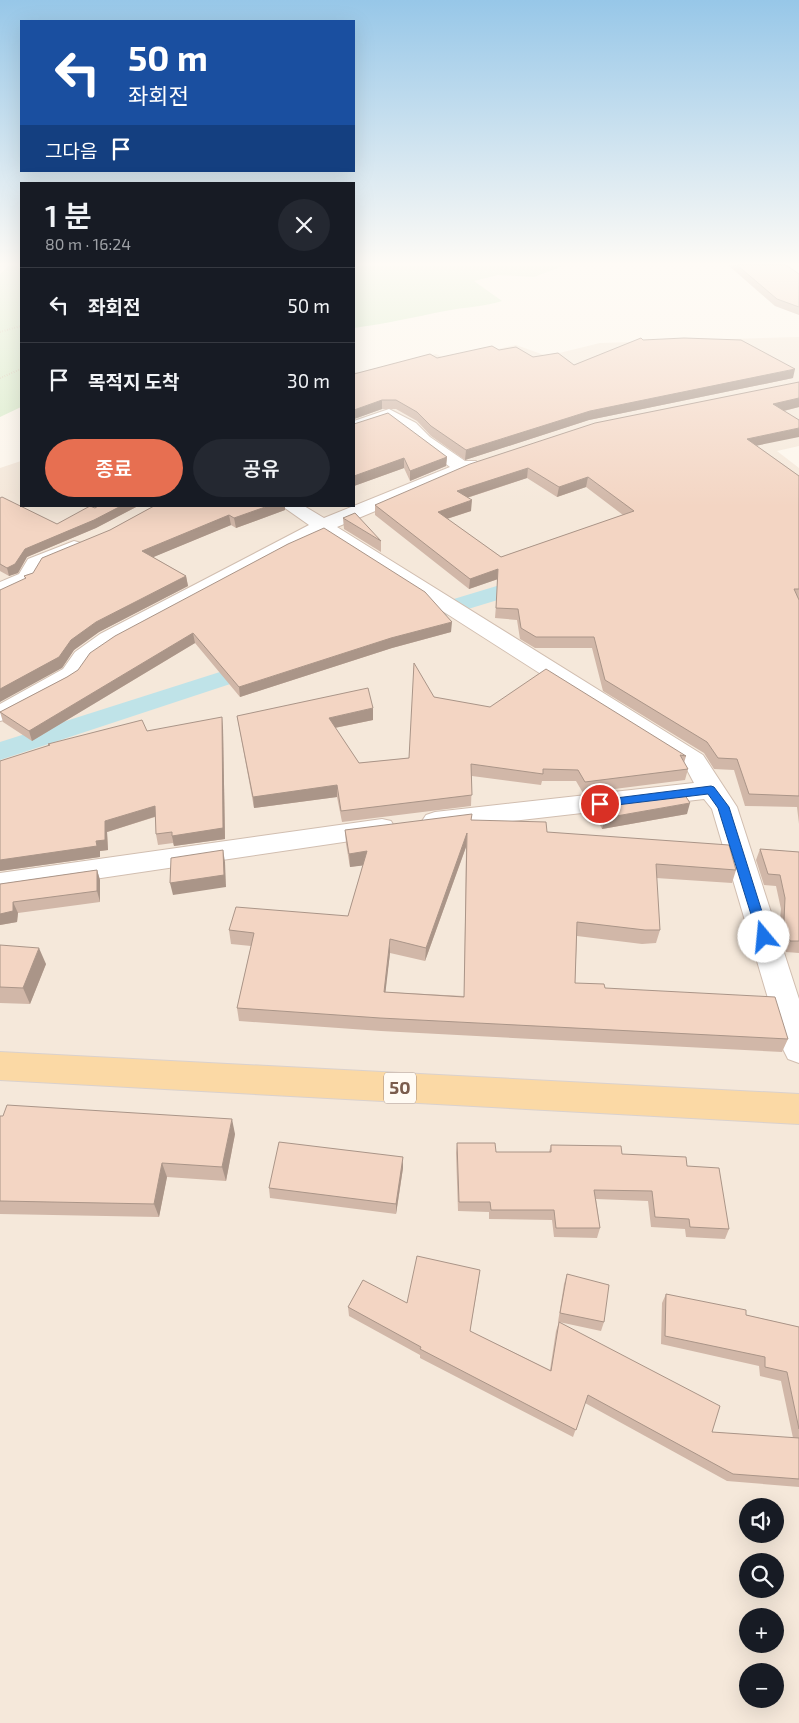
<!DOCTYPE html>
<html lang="ko">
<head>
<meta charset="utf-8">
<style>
  body { margin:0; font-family:"Exo 2","Noto Sans KR",sans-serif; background:#242831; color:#f1f3f6; height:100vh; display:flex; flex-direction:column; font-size:19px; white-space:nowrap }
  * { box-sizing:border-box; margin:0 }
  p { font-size:16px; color:#9ea1a6 }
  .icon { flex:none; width:28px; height:28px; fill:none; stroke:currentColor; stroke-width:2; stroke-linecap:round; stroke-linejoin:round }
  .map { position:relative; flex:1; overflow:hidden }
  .drawer { position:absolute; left:20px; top:182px; width:335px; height:325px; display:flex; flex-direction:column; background:#171b24; border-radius:0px; box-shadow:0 5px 20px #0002 }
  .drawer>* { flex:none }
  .hud { position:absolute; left:20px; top:20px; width:335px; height:152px; border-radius:0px; box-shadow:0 5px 20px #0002; background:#1a4fa0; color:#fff; overflow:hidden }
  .fabs { position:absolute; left:739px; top:1498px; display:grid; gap:10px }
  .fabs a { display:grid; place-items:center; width:45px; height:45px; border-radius:50%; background:#171b24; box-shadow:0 5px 20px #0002; font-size:25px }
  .pin { position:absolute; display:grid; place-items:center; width:42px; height:42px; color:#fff; margin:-21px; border:2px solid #fff; border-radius:50%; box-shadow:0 1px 5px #0007 }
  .me { position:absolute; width:55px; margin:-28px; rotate:343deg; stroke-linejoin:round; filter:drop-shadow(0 0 4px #0008) }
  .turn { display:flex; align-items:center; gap:18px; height:105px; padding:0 25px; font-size:22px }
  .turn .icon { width:65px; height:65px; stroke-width:2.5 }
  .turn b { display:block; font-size:35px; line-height:42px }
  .then { display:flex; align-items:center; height:48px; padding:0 25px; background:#0003; gap:10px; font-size:19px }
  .round { display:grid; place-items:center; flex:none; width:52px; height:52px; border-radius:26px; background:#242831 }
  .head { display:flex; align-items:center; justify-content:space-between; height:85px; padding:0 25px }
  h1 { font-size:30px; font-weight:600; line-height:38px }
  .cta { display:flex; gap:10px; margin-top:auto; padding:10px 25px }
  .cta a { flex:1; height:58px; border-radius:30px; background:#e76f51; color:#fff; font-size:20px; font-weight:600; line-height:58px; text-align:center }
  .cta a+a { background:#242831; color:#f1f3f6 }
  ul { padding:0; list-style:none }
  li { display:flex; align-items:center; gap:15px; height:75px; padding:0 25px; border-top:1px solid #363941 }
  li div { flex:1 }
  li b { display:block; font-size:19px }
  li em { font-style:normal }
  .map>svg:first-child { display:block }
  .residential { fill:#f5e8da; fill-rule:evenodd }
  .green { fill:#d8ecc9 }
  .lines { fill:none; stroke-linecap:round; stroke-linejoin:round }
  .canal { fill:#bfe3e8; fill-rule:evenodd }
  .minor-casing { stroke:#d1beb0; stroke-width:2 }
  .major-casing { stroke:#dad1cd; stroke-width:2 }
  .path { stroke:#d9b8a5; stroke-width:2; stroke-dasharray:0.5 2; stroke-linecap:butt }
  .minor { fill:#fff; fill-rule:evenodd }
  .major { fill:#fbd9a5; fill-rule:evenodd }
  .wall { fill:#d1b7a8; fill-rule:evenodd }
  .shaded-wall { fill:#aa9588 }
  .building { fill:#f3d5c3; stroke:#aa9588; fill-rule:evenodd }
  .route { fill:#1a73e8; stroke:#114b97 }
  .labels { text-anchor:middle; stroke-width:5; stroke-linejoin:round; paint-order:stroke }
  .shield { fill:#fffaf3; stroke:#a28b7f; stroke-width:1 }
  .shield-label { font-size:18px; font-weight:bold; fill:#7a5c4d }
</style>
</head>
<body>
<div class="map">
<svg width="799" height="1723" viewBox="0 0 799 1723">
  <rect width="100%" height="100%" fill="#fdf6ec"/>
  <path class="residential" d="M799,337v109l-22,5 22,17v1255h-799v-1255l21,-7v45h333v-134h13l69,-18 12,6 68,-15 31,11 53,-13zM748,1506h27v28h-27zM748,1561h27v28h-27zM748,1616h27v28h-27zM748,1671h27v28h-27z"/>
  <g class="green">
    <path d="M9,265h12v142l-21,10v-143z"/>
    <path d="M354,265h212l-32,12 -36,-2 -24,6 28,20c-19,6 -37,6 -57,10 -31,6 -60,13 -91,17z"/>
  </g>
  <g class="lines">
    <g class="canal">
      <path d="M536,574l8,2 3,5 -3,5 -122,37 -8,-2 -4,-5 4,-5z"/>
      <path d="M264,658l9,2 3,5 -3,5 -273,90v-18z"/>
    </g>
    <g class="minor-casing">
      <g id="minor">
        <path d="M389,409l27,14 14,14 35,24h11l3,4 -3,4 -139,58 366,228 34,52 62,192v64l-11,-4 -5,-10 -71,-240 -8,-10 -269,31 -9,-3 -4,-6 4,-6 9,-3 259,-29 -9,-17 -363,-232 -206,110 -25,18 -12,17 -10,7 -61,33 -8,2v-17l63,-35 12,-17 25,-18 209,-109 -27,-19h22l20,12 126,-51 -62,-47 -34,12v-11z"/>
        <path d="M74,541l7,2 3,4 -3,4 -38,16 -9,15 -34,14v-14l19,-8 9,-15z"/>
        <path d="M382,819l9,2 4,7 -4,7 -391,58v-20z"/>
      </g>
    </g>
    <g class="major-casing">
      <path id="major" d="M0,1052l799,42v30l-799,-44z"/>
    </g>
    <g class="path">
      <path d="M0,332l21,-6"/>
      <path d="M0,378l21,-9"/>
    </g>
    <use href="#minor" class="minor"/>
    <use href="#major" class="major"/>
  </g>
  <g class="wall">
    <path d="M728,265h59v1l12,8v41l-24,-9z"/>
    <path d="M643,340l150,38 -204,42 -124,40 -34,-24 -14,-15 -21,-12h-14l-28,10 83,-61 62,-8 75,15z"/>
    <path d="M799,382v25l-15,4 -27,35 42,30v348l-2,-17 -52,-1 -11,-36 -20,-1 -10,-16 -101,-62 -11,-43h-57l-15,-9 -3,-19 -22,-2 3,-39 -29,10 -94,-74v-10zM527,478l30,19 29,-10 37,28 -122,42 -54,-38 24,-8 -4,-13z"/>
    <path d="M354,424l93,33 -1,9 -36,15 -6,-13 -50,18z"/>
    <path d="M0,498l57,26 38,-16 3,-2h40l-42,22 -69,29 -9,16 -9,3 -9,-5z"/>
    <path d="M154,506l131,4 -49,18 -5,-3 -78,32 33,19 2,10 -89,46 -25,18 -12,18 -38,-92 9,-3 77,-43z"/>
    <path d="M343,518l38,23v11l-37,-23z"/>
    <path d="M288,544l163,88 -59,16 -152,49 -45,-54 -163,98 -29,-19 -3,-10 67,-35z"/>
    <path d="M434,697l252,59 -2,7 4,6 -3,11 -102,13 -7,-12h-34l-1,4 -69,-9 -1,30 -129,16 -5,-25 -83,11 -17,-92 136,4 -38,8 24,35 50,-5z"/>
    <path d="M223,728l2,111 -51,7 -1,-3 -15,2 -2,-11 -1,-17 -48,15 1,18 -8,1v6l-100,14v-110l49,-15 -1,-2 99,-13z"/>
    <path d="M596,802l91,12 -85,15 -8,-16z"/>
    <path d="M472,820l75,12 189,38 -4,13 -76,-5 4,52 -4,13 -14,1 -65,-8 -2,47 30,5 183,51 -6,13 -401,-21 -142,-10 -2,-13 14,-62 -20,-2 -2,-14 119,-14 15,-51 -13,2 -4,-23 -1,-14zM466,847l-2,149 -79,-4 5,-39 35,8z"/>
    <path d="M760,849l39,3v101l-13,-1 -7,-21 2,-22 -5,-23 -12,-1 -8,-25z"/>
    <path d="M97,870l3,10v22l-82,11 -1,9 -17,3v-41z"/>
    <path d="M0,945l46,19 -16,40 -30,-1z"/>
    <path d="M0,1116l235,18 -9,47 -59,-4 -8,40 -159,-3z"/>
    <path d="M457,1143l39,9h53l2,-7 71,9 65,12 42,63 -4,10 -39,-2 -1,-8 -34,-2 -3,-26 -52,-2 4,29 -3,10 -43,-1 -2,-17 -63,-1v-7l-31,-1 -2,-58z"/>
    <path d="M403,1168l-7,46 -126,-16 -1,-10z"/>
    <path d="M567,1274l37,48 -3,9 -42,-9 153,110 81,6 -12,-57 -21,-5 -1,-10 -98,-22 1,-41 4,-9 80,21 53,12v160l-72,-6 -142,-78 -12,34 -153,-79v-3l-71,-39 -1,-9 59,-4 72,-24 -9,52 80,39 6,-39 3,-9h-1l6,-38z"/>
  </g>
  <g class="shaded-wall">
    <path d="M795,369l-2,9 -204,42 -124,40 1,-10 124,-39z"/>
    <path d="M799,398v9l-28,7 2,-10z"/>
    <path d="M382,400v9l-28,10v-9z"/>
    <path d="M799,428v9l-54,11 2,-9z"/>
    <path d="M447,457l-1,9 -36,15v-10z"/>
    <path d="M404,458v10l-50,18v-10z"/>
    <path d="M528,468l-1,10 -70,23v-10z"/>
    <path d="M588,477l-2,10 -29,10 2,-10z"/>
    <path d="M472,500l-1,11 -34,11 1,-10z"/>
    <path d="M121,506h17l-42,22 -69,29 -9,16 -9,3 -2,-8 18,-19z"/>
    <path d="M268,506h17v4l-49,18 -2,-10z"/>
    <path d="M229,515l2,10 -87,36 -2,-10z"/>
    <path d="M498,569v10l-29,10 1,-10z"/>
    <path d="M186,576l2,10 -89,46 -25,18 -12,18 -62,34v-13l96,-67z"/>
    <path d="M452,622l-1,10 -59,16 -152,49 -1,-10 152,-49z"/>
    <path d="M193,633l2,10 -163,98 -3,-10z"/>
    <path d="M373,708v12l-44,9v-11z"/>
    <path d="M222,717l1,11 2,111 -51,7 -2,-10z"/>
    <path d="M337,785v12l-83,11 -1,-11z"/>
    <path d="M690,803l-3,11 -85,15 3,-11z"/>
    <path d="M155,806l2,10 -50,16 1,18 -8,1v6l-100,14v-11l96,-19 9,-20z"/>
    <path d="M467,833l-1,14 -41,114 1,-13z"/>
    <path d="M223,850l2,12 1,25 -53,8 -3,-12z"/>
    <path d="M367,851v14l-17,2 -1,-13z"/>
    <path d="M97,870l3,10v22l-3,-11z"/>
    <path d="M13,902l5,11 -1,9 -17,3v-11z"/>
    <path d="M390,939v14l-6,52v-13z"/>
    <path d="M39,948l7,16 -16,40 -7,-16z"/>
    <path d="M232,1119l3,15 -9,47 -4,-14z"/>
    <path d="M403,1157v11l-7,46v-10z"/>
    <path d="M162,1163l5,14 -8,40 -5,-13z"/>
  </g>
  <g class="building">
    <path d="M737,265h49l13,9v33l-22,-8z"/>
    <path d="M641,338l2,2 41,-2 57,2 54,29 -205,42 -124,39 -35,-24 -14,-14 -21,-12h-14l-28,10v-36l76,-20 7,4 55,-12 7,4 17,-3 17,10 25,-4 16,12z"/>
    <path d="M799,382v16l-26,6 26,16v8l-52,11 52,37v113h-5l5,11v196l-50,-2 -12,-35 -19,-1 -11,-16 -102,-62 -11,-43h-58l-15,-9 -3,-19 -22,-1 2,-39 -28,10 -95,-74 95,-41 125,-41zM528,468l31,19 29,-10 46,34 -133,46 -63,-45 34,-12 -15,-9z"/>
    <path d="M388,413l59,44 -37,14 -6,-13 -50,18v-52z"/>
    <path d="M2,497l55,27 33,-18 5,2 3,-2h23l-27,14 -69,29 -10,15 -8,4 -7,-4v-66z"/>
    <path d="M154,506h114l-34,12 -5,-3 -87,36 44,25 -90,46 -25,18 -12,17 -59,32v-99l26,-12 -2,-2 9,-3 9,-15 68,-28z"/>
    <path d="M355,513l26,28 -38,-23z"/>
    <path d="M324,528l101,64 27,30 -61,16 -152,49 -46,-54 -164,98 -29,-19 67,-35 11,-7 12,-17 25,-17 173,-92z"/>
    <path d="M414,663l20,34 56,10 56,-38 140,87 -6,-1 8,14 -103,13 -7,-12 -35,-1v5l-72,-10 1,31 -131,16 -4,-26 -84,12 -16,-81 131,-28 5,20 -44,10 30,45 50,-5z"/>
    <path d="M222,717l1,111 -51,8v-4l-16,2 -1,-28 -50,15v19l-9,1 1,5 -97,14v-99l50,-16 -2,-1 94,-24 5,11z"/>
    <path d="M683,792l7,11 -85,15 -9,-16z"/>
    <path d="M472,814l-1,6 75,2 1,10 182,13 7,25 -80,-6 4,66h-15l-68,-8 -2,61 29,1 1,4 170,9 13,42 -408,-21 -143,-10 17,-75 -25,-3 7,-23 112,9 19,-65 -18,3 -4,-24zM467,833l-3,164 -80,-5 6,-53 36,9z"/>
    <path d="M760,849l39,3v89h-9l-6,-21 1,-22 -5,-23 -12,-1z"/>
    <path d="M223,850l1,25 -54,8 1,-25z"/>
    <path d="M97,870v21l-84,11v9l-13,3v-30z"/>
    <path d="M0,945l39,3 -16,40 -23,-1z"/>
    <path d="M7,1105l225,14 -10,48 -60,-4 -8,41 -154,-3v-85h3z"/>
    <path d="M279,1142l124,15 -7,47 -127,-16z"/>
    <path d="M457,1143h38l1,9h55v-7l70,1 1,8 64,3 1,9 32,2 10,61 -39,-2 -1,-8 -34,-2 -3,-26 -58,-1 6,38h-44l-2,-18h-63l-1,-8h-31z"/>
    <path d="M417,1256l63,14 -10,61 81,40 8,-49 161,84 -8,26 87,6v41l-66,-5 -145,-79 -12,35 -156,-81 1,-2 -73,-40 15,-27 44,23z"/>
    <path d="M567,1274l42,11 -5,37 -44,-9z"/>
    <path d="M666,1294l80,16v5l53,12v102l-12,-57 -22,-5v-10l-100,-21z"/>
  </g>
  <linearGradient id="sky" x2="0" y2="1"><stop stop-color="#97c7e8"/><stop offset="0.52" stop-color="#fefbf6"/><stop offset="1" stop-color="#fefbf6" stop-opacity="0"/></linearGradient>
  <rect width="799" height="507" fill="url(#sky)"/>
  <path class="route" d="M711,786l3,1 15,20 41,130 -1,4h-9l-2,-4 -40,-129 -10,-14 -108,13 -5,-3 5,-4z"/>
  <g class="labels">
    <rect class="shield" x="384" y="1072.5" width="32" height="31" rx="4"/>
    <g class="shield-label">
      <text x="400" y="1094">50</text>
    </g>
  </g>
</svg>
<div class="fabs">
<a><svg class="icon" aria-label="sound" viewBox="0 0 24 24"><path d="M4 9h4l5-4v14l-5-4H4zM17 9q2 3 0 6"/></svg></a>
<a><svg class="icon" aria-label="search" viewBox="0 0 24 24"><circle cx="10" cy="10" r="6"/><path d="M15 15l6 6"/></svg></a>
<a>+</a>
<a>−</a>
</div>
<div class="pin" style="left:600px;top:804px;background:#d93025"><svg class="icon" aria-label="arrive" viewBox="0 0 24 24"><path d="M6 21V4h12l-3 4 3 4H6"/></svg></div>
<svg class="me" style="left:764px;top:937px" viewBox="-20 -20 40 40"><circle r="19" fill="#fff"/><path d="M0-13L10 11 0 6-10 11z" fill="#1a73e8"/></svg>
<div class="hud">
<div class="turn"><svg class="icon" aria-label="left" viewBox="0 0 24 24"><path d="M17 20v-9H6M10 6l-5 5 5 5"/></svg><div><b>50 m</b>좌회전</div></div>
<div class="then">그다음<svg class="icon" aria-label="arrive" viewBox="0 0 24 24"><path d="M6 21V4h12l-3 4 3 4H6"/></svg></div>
</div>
<section class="drawer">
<div class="head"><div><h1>1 분</h1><p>80 m · 16:24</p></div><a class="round"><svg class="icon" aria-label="close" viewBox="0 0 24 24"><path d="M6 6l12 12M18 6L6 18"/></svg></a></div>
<ul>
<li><svg class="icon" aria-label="left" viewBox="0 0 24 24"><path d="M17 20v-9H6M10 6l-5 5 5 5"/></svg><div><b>좌회전</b></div><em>50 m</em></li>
<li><svg class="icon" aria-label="arrive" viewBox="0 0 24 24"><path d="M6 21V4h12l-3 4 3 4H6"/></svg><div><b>목적지 도착</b></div><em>30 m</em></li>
</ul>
<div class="cta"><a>종료</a><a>공유</a></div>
</section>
</div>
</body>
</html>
